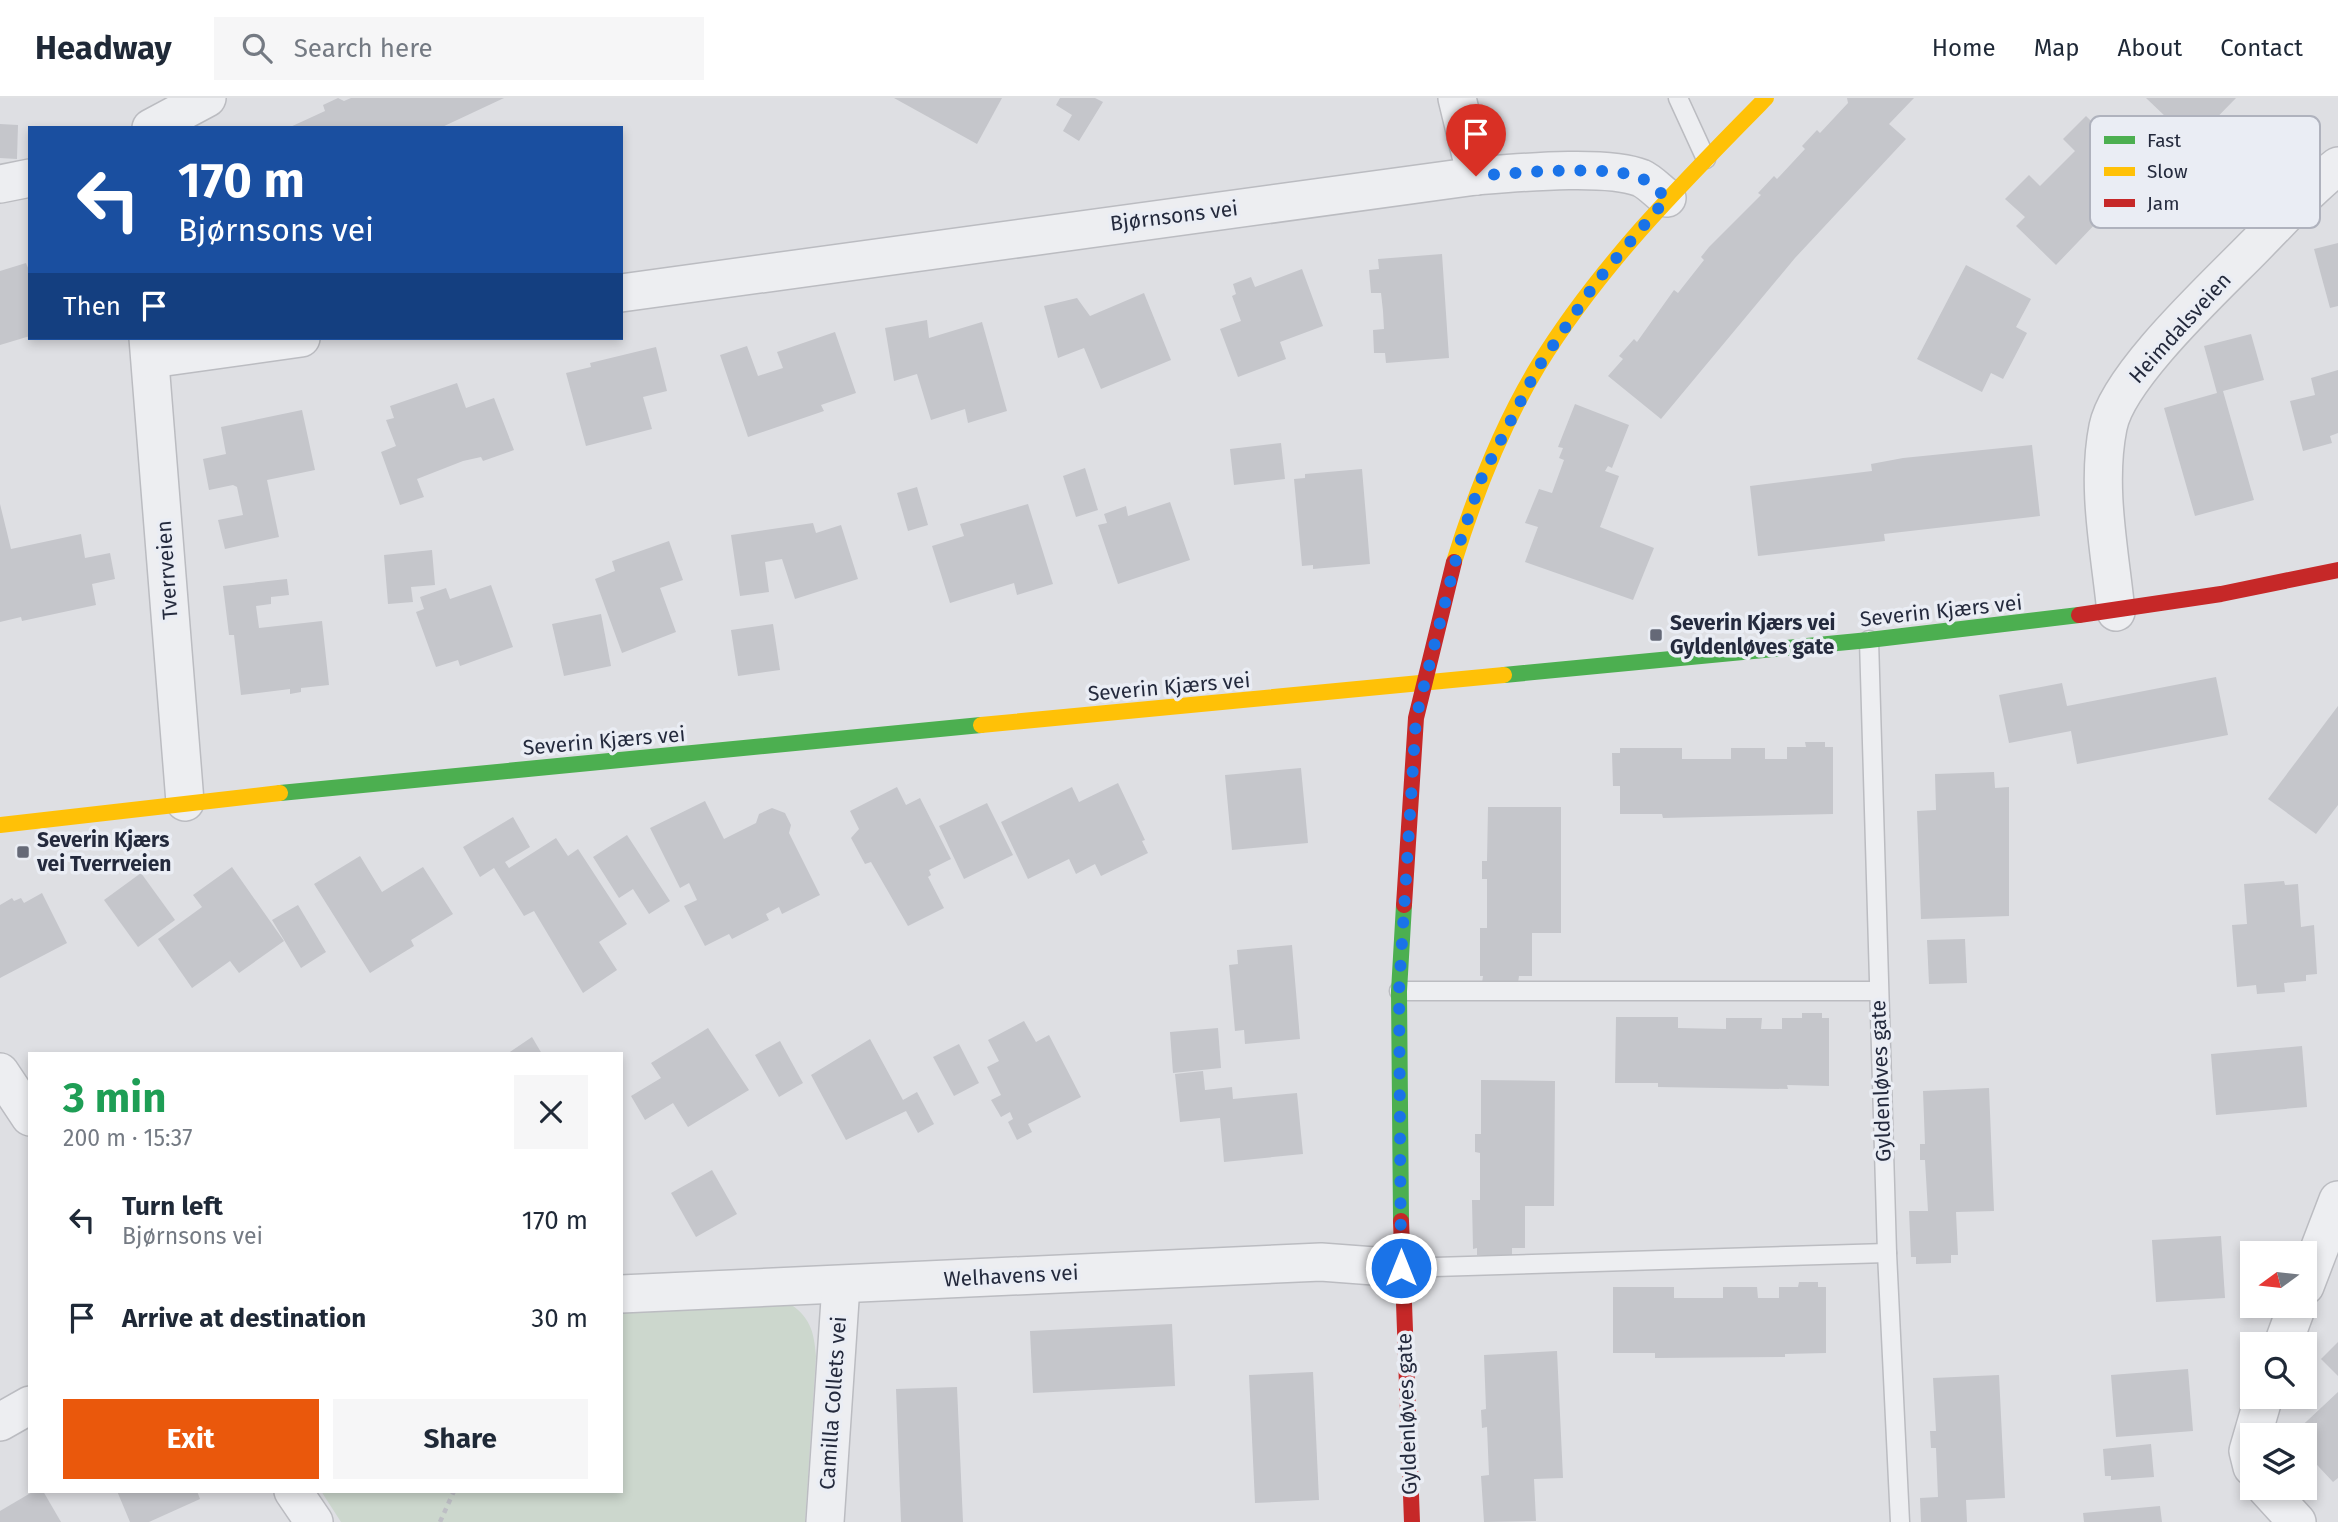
<!DOCTYPE html>
<html lang="en">
<head>
<meta charset="utf-8">
<style>
  body { margin:0; font-family:"Fira Sans",sans-serif; background:#f6f6f7; color:#1f2937; height:100vh; display:flex; flex-direction:column; font-size:26px; white-space:nowrap }
  * { box-sizing:border-box; margin:0 }
  p { font-size:23px; color:#747a83 }
  .icon { flex:none; width:38px; height:38px; fill:none; stroke:currentColor; stroke-width:2; stroke-linecap:round; stroke-linejoin:round }
  .map { position:relative; flex:1; overflow:hidden }
  .details { position:absolute; left:28px; top:954px; width:595px; height:441px; display:flex; flex-direction:column; background:#fff; border-radius:0px; box-shadow:0 4px 10px #0003 }
  .details>* { flex:none }
  .top-card { position:absolute; left:28px; top:28px; width:595px; height:214px; border-radius:0px; box-shadow:0 4px 10px #0003; background:#1a4fa0; color:#fff; overflow:hidden }
  .needle { width:46px; rotate:255deg }
  .fabs { position:absolute; left:2240px; top:1143px; display:grid; gap:14px }
  .fabs a { display:grid; place-items:center; width:77px; height:77px; border-radius:0px; background:#fff; box-shadow:0 4px 10px #0003; font-size:35px }
  .pin { position:absolute; display:grid; place-items:center; width:60px; height:60px; color:#fff; margin:-72px -30px; border-radius:50% 50% 50% 0; rotate:-45deg; box-shadow:0 0 7px #0007 }
  .pin .icon { rotate:45deg }
  .me { position:absolute; width:77px; margin:-38px; rotate:0deg; stroke-linejoin:round; filter:drop-shadow(0 0 5px #0008) }
  .turn { display:flex; align-items:center; gap:24px; height:147px; padding:0 35px; font-size:32px }
  .turn .icon { width:91px; height:91px; stroke-width:2.5 }
  .turn b { display:block; font-size:49px; line-height:60px }
  .then { display:flex; align-items:center; height:66px; padding:0 35px; background:#0003; gap:14px; font-size:26px }
  .round { display:grid; place-items:center; flex:none; width:74px; height:74px; border-radius:0px; background:#f6f6f7 }
  .headline { display:flex; align-items:center; justify-content:space-between; height:119px; padding:0 35px }
  h1 { font-size:42px; font-weight:700; line-height:52px; color:#1e9e55 }
  .button { display:flex; gap:14px; margin-top:auto; padding:14px 35px }
  .button a { flex:1; height:80px; border-radius:0px; background:#ea580c; color:#fff; font-size:28px; font-weight:700; line-height:80px; text-align:center }
  .button a+a { background:#f6f6f7; color:#1f2937 }
  ul { padding:0; list-style:none }
  li { display:flex; align-items:center; gap:21px; height:98px; padding:0 35px }
  li div { flex:1 }
  li b { display:block; font-size:26px }
  li em { font-style:normal }
  header { display:flex; align-items:center; gap:42px; box-sizing:border-box; height:98px; padding:0 35px; background:#fff; border-bottom:2px solid #e0e1e3 }
  header strong { font-size:33px }
  nav { display:flex; gap:38px; margin-inline-start:auto; font-size:24px }
  .search { width:490px; height:63px; background:#f6f6f7; display:flex; align-items:center; gap:18px; box-sizing:border-box; padding:0 24px; border-radius:0px; color:#747a83; font-size:26px }
  .map>svg:first-child { display:block }
  .green { fill:#ccd7cd }
  .building { fill:#c5c6cb }
  .lines { fill:none; stroke-linecap:round; stroke-linejoin:round }
  .lane-casing { stroke:#bbbcc1; stroke-width:21 }
  .street-casing { stroke:#bbbcc1; stroke-width:40 }
  .path { stroke:#bdbec4; stroke-width:4.5; stroke-dasharray:5 5; stroke-linecap:butt }
  .lane { stroke:#edeef1; stroke-width:18 }
  .street { stroke:#edeef1; stroke-width:37 }
  .fast { stroke:#4caf50; stroke-width:16 }
  .slow { stroke:#ffc107; stroke-width:16 }
  .jam { stroke:#c62828; stroke-width:16 }
  .route { stroke:#1a73e8; stroke-width:12; stroke-dasharray:0 21.6 }
  .poi-dot { fill:#656977; stroke:#eaedf4; stroke-width:2.5 }
  .labels { text-anchor:middle; stroke-width:7; stroke-linejoin:round; paint-order:stroke }
  .street-label { font-size:21px; fill:#242a3d; stroke:#eaedf4 }
  .poi-label { font-size:21px; font-weight:bold; fill:#242a3d; stroke:#eaedf4; text-anchor:start }
  .key { fill:#eaedf4; stroke:#afb2bd; stroke-width:2 }
  .key-label { font-size:19px; fill:#242a3d }
</style>
</head>
<body>
<header>
<strong>Headway</strong>
<div class="search"><svg class="icon" aria-label="search" viewBox="0 0 24 24"><circle cx="10" cy="10" r="6"/><path d="M15 15l6 6"/></svg>Search here</div>
<nav><a>Home</a><a>Map</a><a>About</a><a>Contact</a></nav>
</header>
<div class="map">
<svg width="2338" height="1424" viewBox="0 0 2338 1424">
  <rect width="100%" height="100%" fill="#dedfe3"/>
  <path class="green" d="M787,1204c23,14 27,29 29,54l-11,166h-464l-20,-31h300v-180z"/>
  <g class="building">
    <path d="M338,0l6,3 7,-3h153l-64,30h-152l37,-17 -2,-6z"/>
    <path d="M894,0h108l-25,46z"/>
    <path d="M1060,0h35l8,4 -24,39 -16,-10 9,-16 -16,-10z"/>
    <path d="M1847,0h67l-25,26 17,15 -111,119 -134,161 -53,-43 15,-17 -4,-3 15,-17 3,3 37,-52 4,3 26,-33 -3,-3 8,-10 52,-52 -3,-2 16,-17 3,3 28,-30 -3,-3 15,-16 3,3 28,-30z"/>
    <path d="M2146,0h90l-44,45 -4,-4 -7,7 -22,-22 7,-7z"/>
    <path d="M2086,18l58,57 -88,92 -40,-39 9,-9 -20,-18 24,-24 11,11 35,-35 -12,-12z"/>
    <path d="M0,26l18,1 -1,34 -17,-1z"/>
    <path d="M2338,145v63l-8,2 -16,-59z"/>
    <path d="M1442,156l7,104 -63,5 -1,-10h-11l-1,-23 11,-1 -1,-18 -2,-18h-10l-2,-23 10,-1 -1,-10z"/>
    <path d="M26,165l4,10v63l-30,9v-74z"/>
    <path d="M1966,167l65,34 -15,28 11,6 -24,46 -12,-6 -9,19 -65,-33z"/>
    <path d="M1302,171l21,57 -43,16 6,17 -48,18 -18,-48 21,-8 -9,-25 4,-2 -3,-10 18,-7 4,10z"/>
    <path d="M1144,195l27,67 -70,29 -17,-41 -26,10 -14,-52 33,-8 13,18z"/>
    <path d="M927,222l2,18 53,-16 25,89 -39,12 -3,-14 -34,11 -14,-46 -23,7 -9,-53z"/>
    <path d="M835,234l21,61 -35,12 3,6 -76,26 -28,-82 27,-9 11,30 25,-8 -6,-16z"/>
    <path d="M2251,236l13,46 -41,11 31,109 -59,16 -31,-108 53,-15 -13,-47z"/>
    <path d="M656,249l11,44 -24,6 9,32 -66,17 -20,-73 25,-6 -1,-4z"/>
    <path d="M2338,272v63l-8,3 2,7 -29,8 -13,-50 25,-6 -4,-17z"/>
    <path d="M457,285l9,25 28,-10 20,52 -31,11 -2,-4 -18,4 -46,18 7,18 -24,8 -19,-53 15,-6 -10,-26 8,-2 -4,-12z"/>
    <path d="M1575,306l54,21 -17,43 -4,-2 -3,5 14,5 -19,51 54,21 -21,52 -108,-38 13,-35 -13,-4 14,-34 13,4 12,-33 -5,-2 4,-10 -5,-1z"/>
    <path d="M302,312l13,60 -48,10 12,57 -54,12 -7,-29 25,-5 -6,-28 -4,-2 -24,5 -6,-31 23,-5 -5,-27z"/>
    <path d="M1281,345l4,36 -51,6 -4,-36z"/>
    <path d="M2032,347l8,71 -156,18 1,7 -127,15 -8,-70 122,-15 -1,-7 32,-6z"/>
    <path d="M1085,370l13,42 -22,7 -13,-41z"/>
    <path d="M1362,371l8,95 -57,5v-4l-11,1 -8,-87 11,-1v-4z"/>
    <path d="M917,389l11,38 -20,6 -11,-38z"/>
    <path d="M1170,404l20,58 -72,24 -20,-59 9,-2 -3,-9 22,-8 2,10z"/>
    <path d="M0,406l11,45 70,-15 4,24 25,-5 5,26 -23,5 4,21 -74,16 -1,-4 -21,5z"/>
    <path d="M1028,406l25,80 -36,11 -3,-12 -64,20 -18,-57 32,-10 -4,-12z"/>
    <path d="M813,425l3,10 25,-8 17,54 -63,20 -13,-40 -17,3 4,30 -29,4 -9,-61z"/>
    <path d="M669,443l14,39 -23,8 16,44 -54,21 -27,-74 20,-8 -3,-10z"/>
    <path d="M432,452l3,35 -24,2 2,15 -25,2 -4,-49z"/>
    <path d="M287,481l2,16 -18,2v7l-15,2 3,22 63,-7 7,64 -28,3v4l-11,2v-5l-49,6 -7,-60h-5l-6,-49z"/>
    <path d="M491,487l22,62 -53,19 -2,-6 -22,7 -20,-55 8,-3 -4,-12 26,-9 4,11z"/>
    <path d="M601,516l10,52 -47,10 -12,-52z"/>
    <path d="M773,526l7,46 -42,6 -7,-46z"/>
    <path d="M2216,579l12,58 -151,29 -6,-33 -62,12 -10,-48 63,-12 5,23z"/>
    <path d="M2338,608v99l-22,29 -48,-35z"/>
    <path d="M1805,644h20v5h8v67l-170,4 -1,-4h-42v-28h-7l-1,-33h8v-5h62v11h49v-11h34v11h22v-12h19z"/>
    <path d="M1301,670l7,75 -76,7 -7,-75z"/>
    <path d="M1994,674l1,16 14,-1v129l-88,3 -4,-108 19,-1 -1,-36z"/>
    <path d="M1118,685l27,57 -3,1 6,12 -47,23 -6,-12 -19,10 -7,-15 -41,20 -27,-57 71,-35 7,15z"/>
    <path d="M897,689l9,18 14,-7 31,61 -22,11 2,5 -3,2 16,31 -36,18 -37,-64 -6,2 -14,-26 8,-9 -9,-18z"/>
    <path d="M705,703l19,38 32,-16 3,-9 13,-6 13,5 6,12 -2,8 31,62 -38,19 -3,-7 -13,7 3,6 -37,19 -3,-5 -24,12 -21,-40 13,-6 -8,-17 -9,5 -30,-60z"/>
    <path d="M987,705l26,52 -49,24 -25,-53z"/>
    <path d="M1488,709h73v126h-29v43h-13l-1,7h-36l1,-7h-3v-48h7v-49h-5v-18h5z"/>
    <path d="M513,719l17,30 -25,15 4,6 47,-30 12,18 10,-7 49,75 -28,18 18,28 -34,23 -49,-82 -10,5 -30,-48 -14,9 -17,-30z"/>
    <path d="M627,737l43,66 -21,13 -16,-25 -14,9 -26,-41z"/>
    <path d="M360,758l22,36 41,-25 30,47 -42,26 3,6 -44,27 -56,-89z"/>
    <path d="M232,769l52,74 -45,32 -9,-12 -38,27 -34,-49 44,-32 -9,-12z"/>
    <path d="M141,775l34,47 -37,27 -34,-47z"/>
    <path d="M2284,783l1,4 13,-1 3,43 13,-2 3,49 -11,1v6l-22,2 1,9 -28,2 -1,-9 -19,2 -5,-62 15,-1 -3,-40z"/>
    <path d="M42,795l25,50 -67,35v-73l12,-7 2,3 7,-3 3,5z"/>
    <path d="M298,807l28,47 -25,16 -29,-48z"/>
    <path d="M1965,841l2,44 -38,1 -2,-44z"/>
    <path d="M1292,847l8,94 -55,5 -1,-14 -9,1 -6,-66 9,-1 -1,-14z"/>
    <path d="M1802,915h20v5h7v68l-42,-1 1,4 -130,-2v-4h-43l1,-66h62v11l48,1v-11h36l-1,11h21v-11h20z"/>
    <path d="M1024,923l12,21 13,-7 32,62 -53,27 4,8 -15,8 -9,-18 5,-3 -3,-7 -9,5 -10,-17 10,-5 -14,-28 12,-6 -11,-21z"/>
    <path d="M708,930l41,62 -61,37 -15,-24 -28,17 -14,-24 30,-18 -10,-15z"/>
    <path d="M1218,930l3,40 -48,5 -3,-41z"/>
    <path d="M532,939l10,17h-35z"/>
    <path d="M870,941l33,61 14,-8 17,32 -16,9 -12,-22 -60,29 -35,-65z"/>
    <path d="M780,943l23,42 -24,14 -24,-42z"/>
    <path d="M959,946l20,39 -25,13 -21,-39z"/>
    <path d="M2302,948l5,61 -91,8 -5,-61z"/>
    <path d="M1203,973l2,19 27,-3 1,12 64,-6 6,61 -79,8 -4,-44 -40,4 -5,-48z"/>
    <path d="M1481,982l74,1 -1,125h-29v42h-13v7h-35v-7l-4,1 -1,-49h8v-47l-5,-1v-18h6z"/>
    <path d="M1989,990l5,123 -38,1 2,43h-7v8l-35,1v-7h-5l-2,-46h19l-3,-51h-5v-16h5l-2,-53z"/>
    <path d="M712,1072l25,44 -41,23 -25,-44z"/>
    <path d="M2221,1138l4,62 -69,4 -4,-62z"/>
    <path d="M1799,1184h19v5h8v66l-41,1v3l-130,1v-5h-42v-66h61v11h49v-11h34l1,11h21v-11h19z"/>
    <path d="M1172,1226l3,62 -142,7 -3,-62z"/>
    <path d="M2338,1244v34l-17,-17z"/>
    <path d="M1557,1253l6,127 -29,1 2,42 -52,1 -3,-46 8,-1 -2,-48 -5,1 -1,-18 5,-1 -2,-54z"/>
    <path d="M2188,1271l5,62 -77,6 -5,-62z"/>
    <path d="M1313,1274l6,128 -64,3 -6,-128z"/>
    <path d="M1999,1277l6,123 -39,2 1,22h-46l-1,-24 18,-1 -2,-49h-5l-1,-17h6l-3,-53z"/>
    <path d="M957,1289l6,135h-62l-5,-133z"/>
    <path d="M2338,1294v86l-5,4 -28,-30v-17h-13z"/>
    <path d="M2151,1346l3,33 -43,3v-4h-6l-2,-27z"/>
    <path d="M34,1393h9l18,31h-61v-11z"/>
    <path d="M117,1393h80l3,8 -51,23h-19z"/>
    <path d="M2160,1408l2,16h-78l-1,-9z"/>
  </g>
  <g class="lines">
    <g class="lane-casing">
      <g id="lane">
        <path d="M1678,0l28,61"/>
        <path d="M1869,542l18,613 13,269"/>
        <path d="M1399,893h479"/>
        <path d="M1401,1170l486,-15"/>
      </g>
    </g>
    <g class="street-casing">
      <g id="street">
        <path d="M1457,0l19,78"/>
        <path d="M151,30l56,-30"/>
        <path d="M0,86l30,-6"/>
        <path d="M621,195l855,-117c39,-3 131,-12 165,2 9,4 18,14 26,20"/>
        <path d="M148,240l37,464"/>
        <path d="M151,261l150,-21"/>
        <path d="M2116,514c-6,-60 -20,-125 -8,-185 10,-51 108,-141 146,-180 27,-27 53,-57 84,-81"/>
        <path d="M0,974l30,45"/>
        <path d="M2305,1188l33,-86"/>
        <path d="M621,1196l700,-32 80,6"/>
        <path d="M2283,1246l14,-38"/>
        <path d="M0,1324l30,-17"/>
        <path d="M2252,1369l-4,-16 16,-55"/>
        <path d="M2266,1390l31,34"/>
        <path d="M293,1393l21,31"/>
        <path d="M825,1424l16,-237"/>
      </g>
    </g>
    <path class="path" d="M440,1424l14,-31"/>
    <use href="#lane" class="lane"/>
    <use href="#street" class="street"/>
    <g class="fast">
      <path d="M1504,577l365,-35 210,-25"/>
      <path d="M280,695l701,-68"/>
      <path d="M1401,1123l-2,-230 5,-86"/>
    </g>
    <g class="slow">
      <path d="M1454,464c21,-68 47,-135 84,-196 62,-101 145,-184 228,-268"/>
      <path d="M981,627l523,-50"/>
      <path d="M0,727l280,-32"/>
    </g>
    <g class="jam">
      <path d="M2079,517l142,-21 117,-24"/>
      <path d="M1404,807l12,-187 38,-156"/>
      <path d="M1401,1123l11,301"/>
    </g>
  </g>
  <g class="lines">
    <path class="route" d="M1401,1170l-2,-278 17,-272 45,-179 21,-62 55,-108 60,-88 70,-83c-8,-6 -17,-16 -26,-20 -34,-14 -126,-5 -165,-2"/>
  </g>
  <g class="poi-dot">
    <rect x="1649" y="530" width="14" height="14" rx="3.5"/>
    <rect x="16" y="747" width="14" height="14" rx="3.5"/>
  </g>
  <g class="labels">
    <g class="street-label">
      <text transform="translate(1174 118) rotate(-7)" y="7">Bjørnsons vei</text>
      <text transform="translate(2180 230) rotate(-48)" y="7">Heimdalsveien</text>
      <text transform="translate(167 472) rotate(-94)" y="7">Tverrveien</text>
      <text transform="translate(1941 513) rotate(-6)" y="7">Severin Kjærs vei</text>
      <text transform="translate(1169 589) rotate(-5)" y="7">Severin Kjærs vei</text>
      <text transform="translate(604 643) rotate(-5)" y="7">Severin Kjærs vei</text>
      <text transform="translate(1881 983) rotate(-92)" y="7">Gyldenløves gate</text>
      <text transform="translate(1011 1178) rotate(-3)" y="7">Welhavens vei</text>
      <text transform="translate(833 1305) rotate(-86)" y="7">Camilla Collets vei</text>
      <text transform="translate(1407 1316) rotate(-92)" y="7">Gyldenløves gate</text>
    </g>
    <g class="poi-label">
      <text x="1670" y="532">Severin Kjærs vei<tspan x="1670" dy="24">Gyldenløves gate</tspan></text>
      <text x="37" y="749">Severin Kjærs<tspan x="37" dy="24">vei Tverrveien</tspan></text>
    </g>
  </g>
  <rect x="2090" y="18" width="230" height="112" rx="10" class="key"/>
  <rect x="2104" y="38" width="31" height="8" fill="#4caf50"/>
  <rect x="2104" y="69" width="31" height="9" fill="#ffc107"/>
  <rect x="2104" y="101" width="31" height="8" fill="#c62828"/>
  <g class="key-label">
    <text x="2147" y="49">Fast</text>
    <text x="2147" y="80">Slow</text>
    <text x="2147" y="112">Jam</text>
  </g>
</svg>
<div class="fabs">
<a><svg class="needle" viewBox="-14 -14 28 28"><path d="M0-13l5 13h-10z" fill="#e53935"/><path d="M0 13l5-13h-10z" fill="#747a83"/></svg></a>
<a><svg class="icon" aria-label="search" viewBox="0 0 24 24"><circle cx="10" cy="10" r="6"/><path d="M15 15l6 6"/></svg></a>
<a><svg class="icon" aria-label="layers" viewBox="0 0 24 24"><path d="M12 4l9 5-9 5-9-5zM3 14l9 5 9-5"/></svg></a>
</div>
<div class="pin" style="left:1476px;top:78px;background:#d93025"><svg class="icon" aria-label="arrive" viewBox="0 0 24 24"><path d="M6 21V4h12l-3 4 3 4H6"/></svg></div>
<svg class="me" style="left:1401px;top:1170px" viewBox="-20 -20 40 40"><circle r="17" fill="#1a73e8" stroke="#fff" stroke-width="3"/><path d="M0-11L8 9 0 5-8 9z" fill="#fff"/></svg>
<div class="top-card">
<div class="turn"><svg class="icon" aria-label="left" viewBox="0 0 24 24"><path d="M17 20v-9H6M10 6l-5 5 5 5"/></svg><div><b>170 m</b>Bjørnsons vei</div></div>
<div class="then">Then<svg class="icon" aria-label="arrive" viewBox="0 0 24 24"><path d="M6 21V4h12l-3 4 3 4H6"/></svg></div>
</div>
<section class="details">
<div class="headline"><div><h1>3 min</h1><p>200 m · 15:37</p></div><a class="round"><svg class="icon" aria-label="close" viewBox="0 0 24 24"><path d="M6 6l12 12M18 6L6 18"/></svg></a></div>
<ul>
<li><svg class="icon" aria-label="left" viewBox="0 0 24 24"><path d="M17 20v-9H6M10 6l-5 5 5 5"/></svg><div><b>Turn left</b><p>Bjørnsons vei</p></div><em>170 m</em></li>
<li><svg class="icon" aria-label="arrive" viewBox="0 0 24 24"><path d="M6 21V4h12l-3 4 3 4H6"/></svg><div><b>Arrive at destination</b></div><em>30 m</em></li>
</ul>
<div class="button"><a>Exit</a><a>Share</a></div>
</section>
</div>
</body>
</html>
